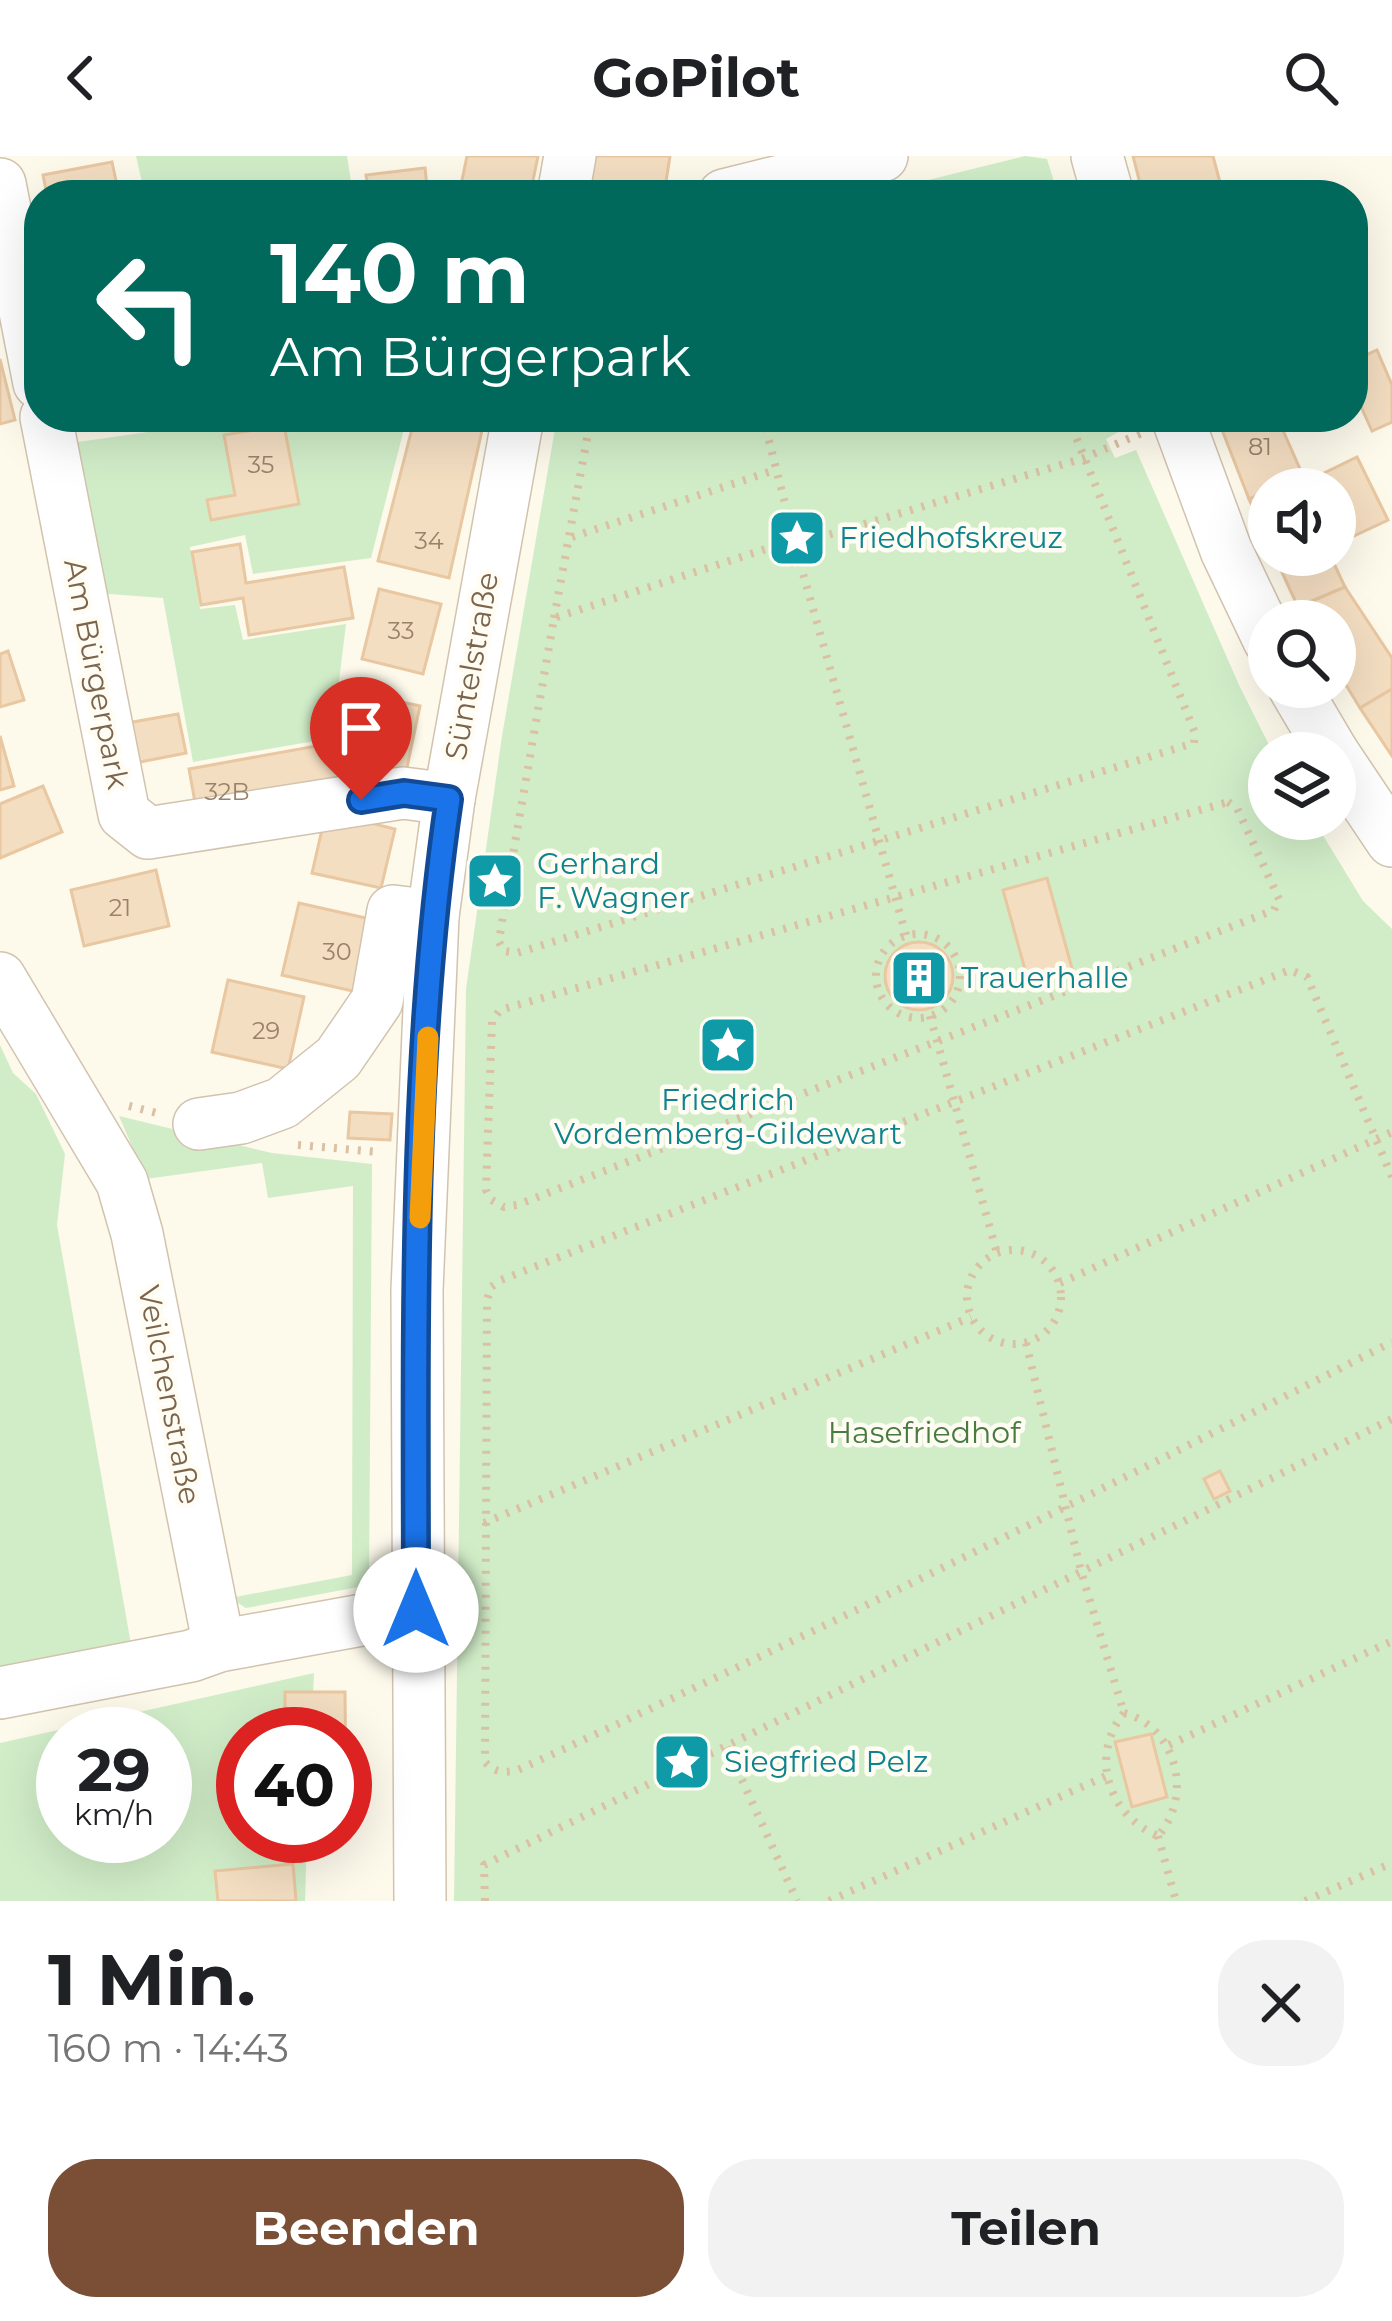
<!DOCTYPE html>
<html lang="de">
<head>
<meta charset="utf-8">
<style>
  body { margin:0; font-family:Montserrat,sans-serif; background:#f2f2f2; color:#202124; height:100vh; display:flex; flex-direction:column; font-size:45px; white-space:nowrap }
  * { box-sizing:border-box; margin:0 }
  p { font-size:39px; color:#757577 }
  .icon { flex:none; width:66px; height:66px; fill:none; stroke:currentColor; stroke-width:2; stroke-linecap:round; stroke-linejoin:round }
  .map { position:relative; height:1745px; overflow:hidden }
  .drawer { display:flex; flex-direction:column; background:#fff; flex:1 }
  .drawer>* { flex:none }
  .banner { position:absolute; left:24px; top:24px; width:1344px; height:252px; border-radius:48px; box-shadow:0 12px 48px #0002; background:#00695c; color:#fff; overflow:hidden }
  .fabs { position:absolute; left:1248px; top:312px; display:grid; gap:24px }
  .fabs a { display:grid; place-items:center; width:108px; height:108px; border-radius:50%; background:#fff; box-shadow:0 12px 48px #0002; font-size:60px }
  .speed { position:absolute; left:36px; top:1551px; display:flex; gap:24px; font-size:60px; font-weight:700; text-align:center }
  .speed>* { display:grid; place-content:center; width:156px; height:156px; border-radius:50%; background:#fff; box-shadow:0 12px 48px #0002; line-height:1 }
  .speed small { font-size:30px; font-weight:400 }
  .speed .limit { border:18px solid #d22; background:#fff; color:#111 }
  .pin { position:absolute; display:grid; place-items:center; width:102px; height:102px; color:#fff; margin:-123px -51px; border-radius:50% 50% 50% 0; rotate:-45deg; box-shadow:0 0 12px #0007 }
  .pin .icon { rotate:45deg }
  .me { position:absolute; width:132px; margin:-66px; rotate:0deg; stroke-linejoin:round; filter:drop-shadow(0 0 9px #0008) }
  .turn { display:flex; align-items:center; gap:42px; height:252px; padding:0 48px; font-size:54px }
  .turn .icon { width:156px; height:156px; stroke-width:2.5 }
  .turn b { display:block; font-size:84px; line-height:102px }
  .round { display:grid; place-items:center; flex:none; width:126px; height:126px; border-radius:48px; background:#f2f2f2 }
  .headline { display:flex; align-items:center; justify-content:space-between; height:204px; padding:0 48px }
  h1 { font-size:72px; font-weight:700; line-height:90px }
  .cta { display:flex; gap:24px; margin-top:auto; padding:24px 48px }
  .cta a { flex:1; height:138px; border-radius:48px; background:#7b4f36; color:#fff; font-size:48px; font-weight:700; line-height:138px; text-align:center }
  .cta a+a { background:#f2f2f2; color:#202124 }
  header { display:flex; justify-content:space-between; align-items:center; height:156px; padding:0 48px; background:#fff; font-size:54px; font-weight:700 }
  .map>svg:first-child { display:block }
  .green { fill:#d1edc8; fill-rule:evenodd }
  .building { fill:#f4dec2; stroke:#e8c7a1; stroke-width:3 }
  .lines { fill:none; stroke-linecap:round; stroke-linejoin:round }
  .minor-casing { stroke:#d2c3af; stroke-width:54 }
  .path { stroke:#dac1a4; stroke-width:8; stroke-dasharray:3 9; stroke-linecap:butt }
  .minor { stroke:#fff; stroke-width:51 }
  .route-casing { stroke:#114b97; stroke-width:30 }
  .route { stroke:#1a73e8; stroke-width:21 }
  .slow { stroke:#f59e0b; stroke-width:21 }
  .labels { text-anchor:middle; stroke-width:9; stroke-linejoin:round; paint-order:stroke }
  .number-label { font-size:24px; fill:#99826a }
  .culture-label { font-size:30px; fill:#0d838f; stroke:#fffcf3; text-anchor:start }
  .street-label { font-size:30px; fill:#7b644c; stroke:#fffcf3 }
  .park-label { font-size:30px; fill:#487b40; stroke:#fffcf3 }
</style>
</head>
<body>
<header><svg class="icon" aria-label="back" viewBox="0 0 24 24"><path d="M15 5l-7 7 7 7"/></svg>GoPilot<svg class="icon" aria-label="search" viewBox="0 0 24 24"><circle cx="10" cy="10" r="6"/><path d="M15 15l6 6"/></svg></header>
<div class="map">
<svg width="1392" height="1745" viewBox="0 0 1392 1745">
  <rect width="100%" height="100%" fill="#fdf9eb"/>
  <g class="green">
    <path d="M136,0h211l6,39h-208z"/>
    <path d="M1025,0l22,3 11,36h-190z"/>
    <path d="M196,261h211l-36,141 -118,16 -8,-39 -55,12 10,62 35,-4 8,35 103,-16 -14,114 -139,24 -30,-164 -67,-5 -25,-150 126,-18z"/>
    <path d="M557,261h569l3,9 -23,13 9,19 21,-8 103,235 34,68h-4v66h44l50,82 29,28v972h-938l12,-912 36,-253z"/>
    <path d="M0,889l13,28 23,21 29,60 -8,71 75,425 -132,23z"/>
    <path d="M119,960l153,37 100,11 -3,421 -123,23 -16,-10 122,-23 1,-389 -85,12 -6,-35 -116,16z"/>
    <path d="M314,1517l-3,61h-68v102h64l-2,65h-305v-158zM63,1578h102v102h-102z"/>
  </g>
  <g class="building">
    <path d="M467,0h71l-8,39h-71z"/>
    <path d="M593,0h77l-5,32 -30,7h-43l-3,-23z"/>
    <path d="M1133,0h80l9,34 -20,5h-59z"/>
    <path d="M112,6l7,33h-72l-4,-20z"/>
    <path d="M425,12l3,27h-59l-3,-20z"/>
    <path d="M1377,194l15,35v37l-20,9 -19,-42v-28z"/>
    <path d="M0,203l15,61 -15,4z"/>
    <path d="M415,261h70l-36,161 -71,-17z"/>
    <path d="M1217,261h60l27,61 -55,21z"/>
    <path d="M284,269l15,79 -88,16 -4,-20 28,-5 -11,-60z"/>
    <path d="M1357,301l31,63 -47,22 -6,-11v-42h-20l-5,-9z"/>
    <path d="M1269,336v51l-20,-44z"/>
    <path d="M240,388l6,39 98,-16 9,51 -104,17 -6,-37 -42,7 -9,-53z"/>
    <path d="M1274,399h56l15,32 -47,20z"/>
    <path d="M1345,431l47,71v31l-32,19 -25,-41v-46h-28l-9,-14z"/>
    <path d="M379,433l62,15 -18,70 -61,-15z"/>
    <path d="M8,495l16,49 -24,7v-53z"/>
    <path d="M1392,533v67l-32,-48z"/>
    <path d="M355,536l65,14 -15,71 -65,-14z"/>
    <path d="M178,558l8,39 -51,10 -8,-40z"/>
    <path d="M0,580l14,50 -14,4z"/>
    <path d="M316,590l24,17 6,29 -148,27 -9,-50z"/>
    <path d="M43,630l19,46 -62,26v-54z"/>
    <path d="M326,656l69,17 -14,59 -69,-15z"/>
    <path d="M156,714l13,56 -85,20 -13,-56z"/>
    <path d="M1047,722l26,94 -44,12 -26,-94z"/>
    <path d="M299,747l75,17 -17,72 -75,-17z"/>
    <circle cx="919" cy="820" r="34"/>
    <path d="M228,824l76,17 -16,72 -76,-17z"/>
    <path d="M350,956l42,2 -2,26 -42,-2z"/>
    <path d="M1220,1315l10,20 -16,8 -10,-20z"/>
    <path d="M285,1536h60l1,109 -1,-67h-60z"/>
    <path d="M1151,1578l16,63 -35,10 -17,-65z"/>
    <path d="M293,1708l3,37h-78l-3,-30z"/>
  </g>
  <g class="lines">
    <g class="minor-casing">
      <g id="minor">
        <path d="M1097,0l11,39"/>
        <path d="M0,28l39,199"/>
        <path d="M563,39l7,-39"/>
        <path d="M724,39l158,-39"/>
        <path d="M46,261l78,397 24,19 255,-40 46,6"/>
        <path d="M1177,261l49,133 43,90"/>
        <path d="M1294,531l39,66"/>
        <path d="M1335,600l57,85"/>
        <path d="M0,822l122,204 15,52 82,412"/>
        <path d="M199,968l42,-6 41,-15 56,-45 39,-57 16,-90 40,5"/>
        <path d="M0,1537l191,-37 28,-10 198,-36"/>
        <path d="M420,1745l-3,-611 16,-374 16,-117 69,-382"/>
      </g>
    </g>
    <g class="path">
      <path d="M763,261l26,102"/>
      <path d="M590,269l24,-8"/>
      <circle cx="795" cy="385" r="22"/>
      <path d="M572,381l203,-67"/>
      <path d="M818,382l266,-80 58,-25"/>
      <path d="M800,407l106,372"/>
      <path d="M554,462l37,-201"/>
      <path d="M1228,646l9,6 42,91 -5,11 -757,295 -13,2 -14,-8 -4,-9 6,-169 8,-11z"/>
      <path d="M478,736l28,3 48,-277 218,-71"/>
      <path d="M506,739l-7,47 5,9 13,2 677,-210 1,-10 -127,-316"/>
      <circle cx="918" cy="820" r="42"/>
      <path d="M930,860l67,237"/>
      <path d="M129,950l32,8"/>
      <path d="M298,989l81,7"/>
      <path d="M1392,1021l-85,-200 -17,-7 -789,310 -10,7 -4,13 -2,462c11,11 18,11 33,8 295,-135 585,-281 874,-428"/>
      <circle cx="1014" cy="1141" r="47"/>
      <path d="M1060,1127l332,-151"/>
      <path d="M1026,1187l55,228 43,142"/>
      <path d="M484,1367l487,-206"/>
      <path d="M1124,1557c52,14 70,82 34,123"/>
      <path d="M1124,1557c-35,43 -16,102 34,123"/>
      <path d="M1169,1589l223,-104"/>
      <path d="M727,1591l70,154"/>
      <path d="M1158,1680l18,65"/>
      <path d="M485,1745l-1,-36 908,-446"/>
      <path d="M829,1745l277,-125"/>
      <path d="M1305,1745l87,-38"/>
    </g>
    <use href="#minor" class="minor"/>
  </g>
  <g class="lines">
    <g class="route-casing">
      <path id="route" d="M361,644l43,-7 45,6c-39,264 -33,544 -33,811"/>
    </g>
    <use href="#route" class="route"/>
    <path class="slow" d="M420,1062l8,-181"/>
  </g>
  <defs>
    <g id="sight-square" transform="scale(3)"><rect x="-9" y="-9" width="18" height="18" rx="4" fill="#0f9aa8" stroke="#fffcf3"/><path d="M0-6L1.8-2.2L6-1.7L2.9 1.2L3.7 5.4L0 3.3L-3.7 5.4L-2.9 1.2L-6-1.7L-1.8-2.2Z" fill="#fff"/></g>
    <g id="building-square" transform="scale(3)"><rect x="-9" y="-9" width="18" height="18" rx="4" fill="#0f9aa8" stroke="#fffcf3"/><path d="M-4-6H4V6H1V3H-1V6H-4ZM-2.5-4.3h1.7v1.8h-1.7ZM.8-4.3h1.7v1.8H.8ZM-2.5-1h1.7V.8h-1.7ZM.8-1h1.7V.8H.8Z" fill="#fff"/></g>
  </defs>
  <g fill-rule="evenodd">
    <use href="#sight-square" x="797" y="382"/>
    <use href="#sight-square" x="495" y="725"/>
    <use href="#building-square" x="919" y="822"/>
    <use href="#sight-square" x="728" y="889"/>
    <use href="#sight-square" x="682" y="1606"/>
  </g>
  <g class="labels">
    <g class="number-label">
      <text x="1260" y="299">81</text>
      <text x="261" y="317">35</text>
      <text x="429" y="393">34</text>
      <text x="401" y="483">33</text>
      <text x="227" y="644">32B</text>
      <text x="120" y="760">21</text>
      <text x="337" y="804">30</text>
      <text x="266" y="883">29</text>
    </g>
    <g class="culture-label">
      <text x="839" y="392">Friedhofskreuz</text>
      <text x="537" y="718">Gerhard<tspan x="537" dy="34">F. Wagner</tspan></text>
      <text x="961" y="832">Trauerhalle</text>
      <text x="728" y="954" text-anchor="middle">Friedrich<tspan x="728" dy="34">Vordemberg-Gildewart</tspan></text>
      <text x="724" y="1616">Siegfried Pelz</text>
    </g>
    <g class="street-label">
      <text transform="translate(472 510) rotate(-80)" y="10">Süntelstraße</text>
      <text transform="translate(96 518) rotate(79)" y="10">Am Bürgerpark</text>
      <text transform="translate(169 1239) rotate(79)" y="10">Veilchenstraße</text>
    </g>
    <g class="park-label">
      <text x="924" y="1287">Hasefriedhof</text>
    </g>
  </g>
</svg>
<div class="fabs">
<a><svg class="icon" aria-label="sound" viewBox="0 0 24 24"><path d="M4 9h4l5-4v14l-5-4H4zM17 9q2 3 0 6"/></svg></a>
<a><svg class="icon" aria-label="search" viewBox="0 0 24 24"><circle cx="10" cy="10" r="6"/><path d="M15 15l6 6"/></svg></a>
<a><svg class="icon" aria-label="layers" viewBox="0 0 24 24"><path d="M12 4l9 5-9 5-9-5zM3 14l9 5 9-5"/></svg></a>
</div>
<div class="speed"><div>29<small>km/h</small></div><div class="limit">40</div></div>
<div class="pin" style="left:361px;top:644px;background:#d93025"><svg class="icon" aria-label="arrive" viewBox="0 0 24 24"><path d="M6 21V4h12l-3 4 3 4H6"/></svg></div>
<svg class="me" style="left:416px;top:1454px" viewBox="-20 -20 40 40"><circle r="19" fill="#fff"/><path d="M0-13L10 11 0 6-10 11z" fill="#1a73e8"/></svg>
<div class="banner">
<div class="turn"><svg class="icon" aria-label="left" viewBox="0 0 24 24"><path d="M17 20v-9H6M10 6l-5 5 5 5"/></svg><div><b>140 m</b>Am Bürgerpark</div></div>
</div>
</div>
<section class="drawer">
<div class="headline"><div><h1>1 Min.</h1><p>160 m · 14:43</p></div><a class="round"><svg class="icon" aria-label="close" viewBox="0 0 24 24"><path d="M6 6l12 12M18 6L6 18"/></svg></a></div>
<div class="cta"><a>Beenden</a><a>Teilen</a></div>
</section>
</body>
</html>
